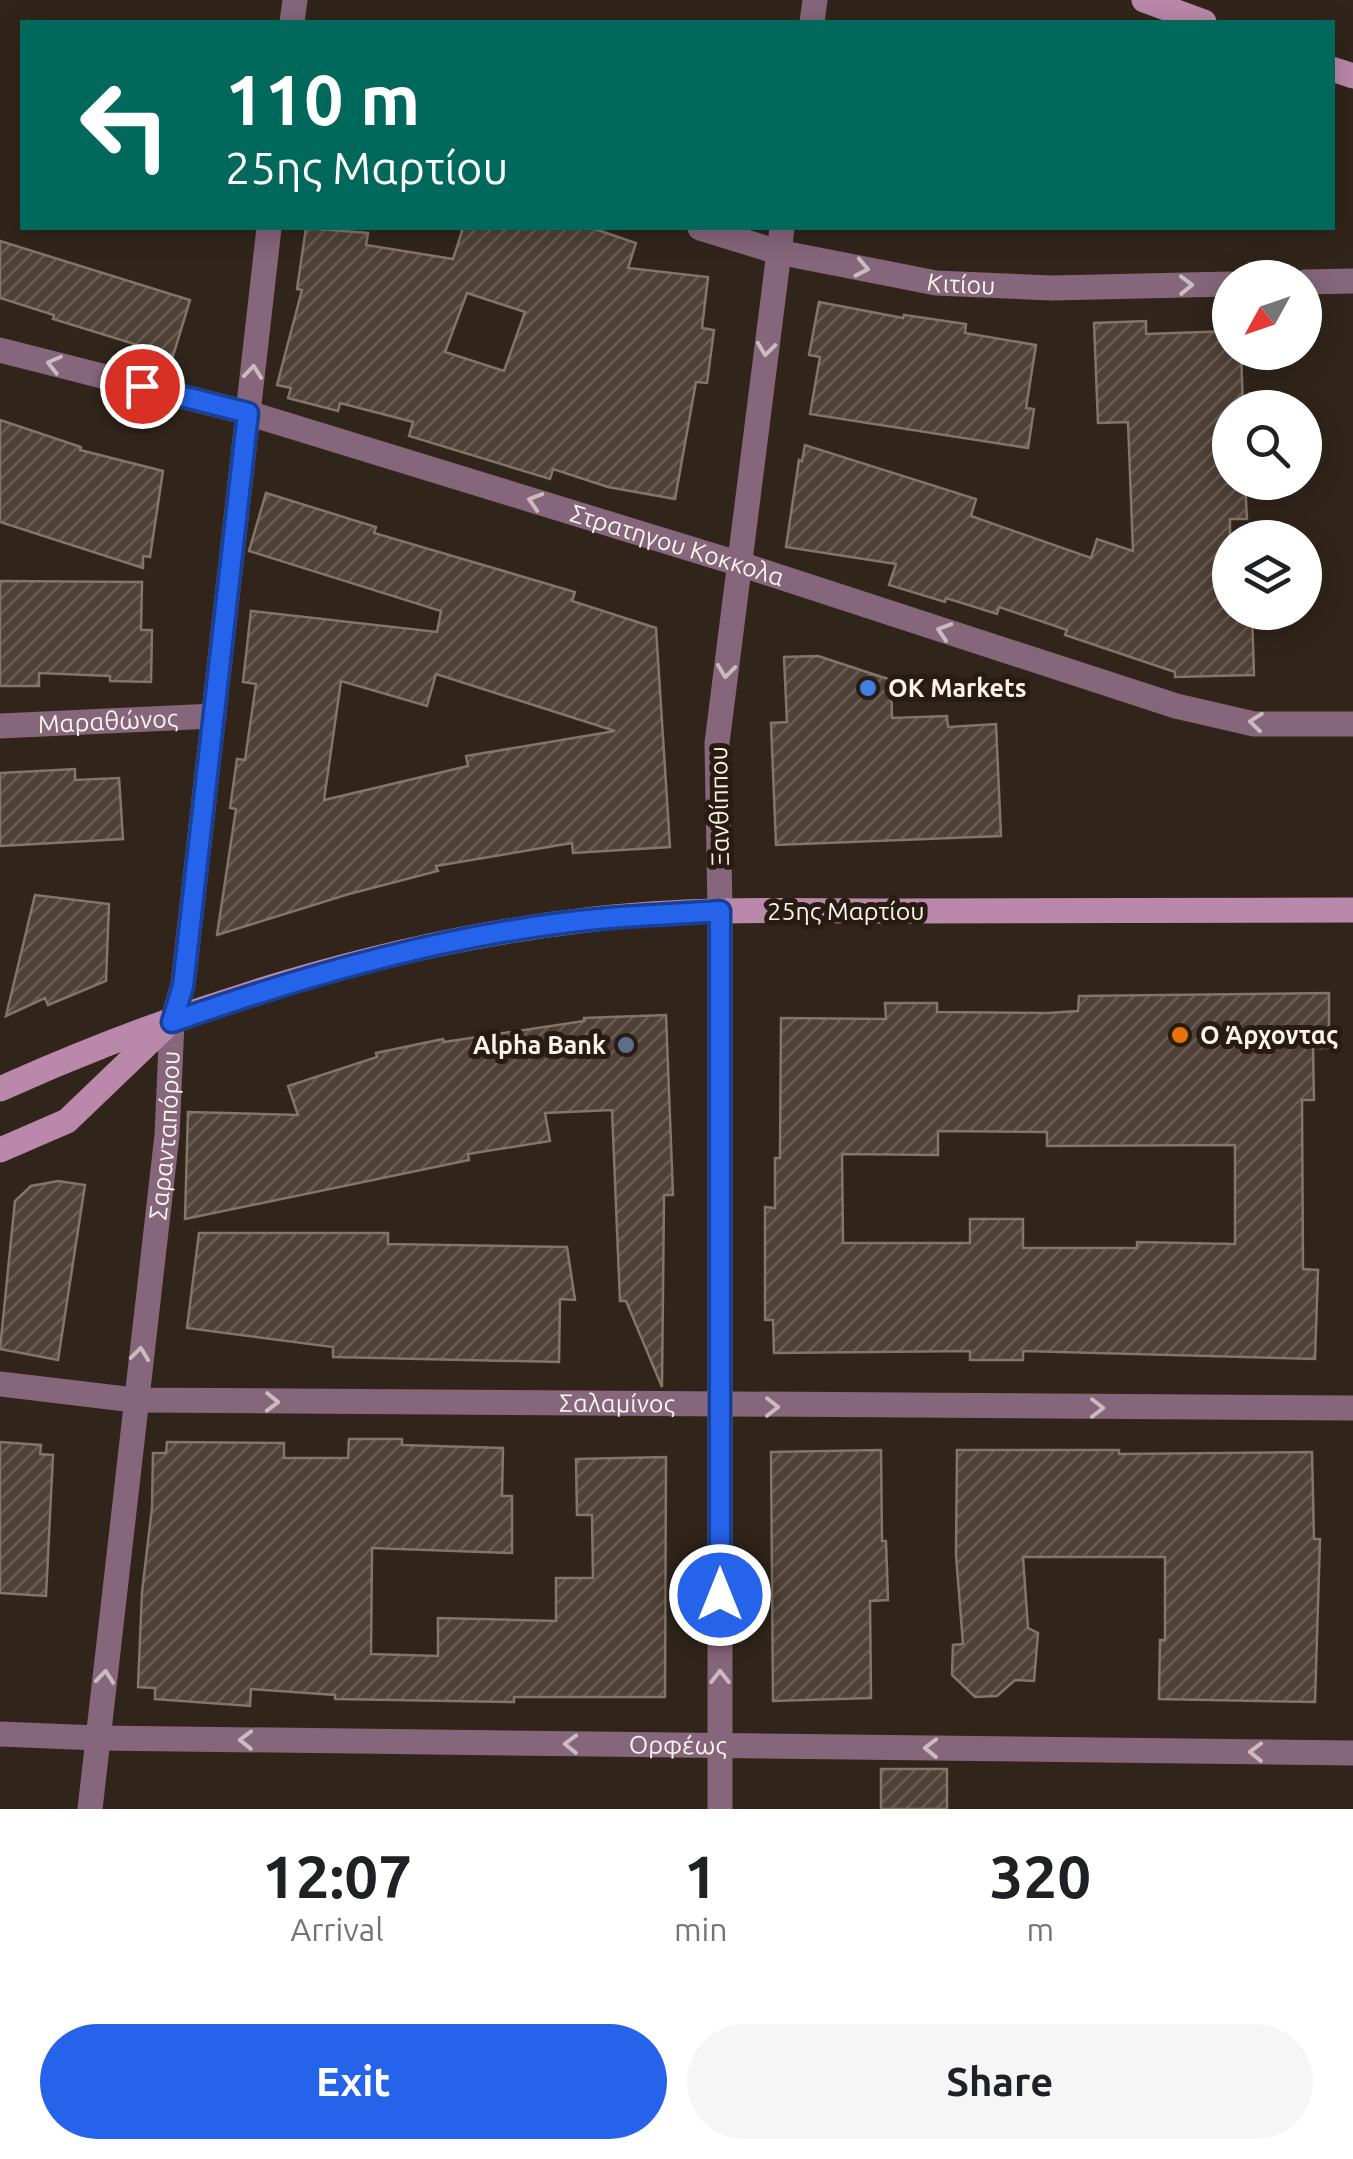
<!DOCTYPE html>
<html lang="en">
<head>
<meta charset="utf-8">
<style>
  body { margin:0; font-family:Ubuntu,sans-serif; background:#f6f6f6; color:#202124; height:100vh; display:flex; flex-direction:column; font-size:38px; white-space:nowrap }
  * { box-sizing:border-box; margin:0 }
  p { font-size:32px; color:#757577 }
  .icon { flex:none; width:55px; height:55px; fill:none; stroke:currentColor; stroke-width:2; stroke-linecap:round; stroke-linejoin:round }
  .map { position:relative; height:1809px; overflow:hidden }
  .details { display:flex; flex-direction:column; background:#fff; flex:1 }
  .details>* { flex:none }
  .banner { position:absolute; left:20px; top:20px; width:1315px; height:210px; border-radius:0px; box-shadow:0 5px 25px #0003; background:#00695c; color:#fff; overflow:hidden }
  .needle { width:65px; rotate:230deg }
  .fabs { position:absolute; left:1212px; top:260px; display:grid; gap:20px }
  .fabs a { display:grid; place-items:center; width:110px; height:110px; border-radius:50%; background:#fff; box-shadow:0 5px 25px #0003; font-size:50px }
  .pin { position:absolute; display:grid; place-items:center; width:85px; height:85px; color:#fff; margin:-42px; border:5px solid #fff; border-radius:50%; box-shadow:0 2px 10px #0007 }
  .me { position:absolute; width:110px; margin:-55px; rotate:0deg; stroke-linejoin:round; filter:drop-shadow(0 0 8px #0008) }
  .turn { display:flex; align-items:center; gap:35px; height:210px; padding:0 40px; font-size:45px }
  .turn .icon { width:130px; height:130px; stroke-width:2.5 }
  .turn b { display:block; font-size:70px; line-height:85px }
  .eta { display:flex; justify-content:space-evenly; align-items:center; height:170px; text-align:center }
  .eta b { font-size:60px; font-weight:700; line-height:70px }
  .action { display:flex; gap:20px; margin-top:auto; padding:20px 40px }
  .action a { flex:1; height:115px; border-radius:60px; background:#2563eb; color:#fff; font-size:40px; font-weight:700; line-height:115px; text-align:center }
  .action a+a { background:#f6f6f6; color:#202124 }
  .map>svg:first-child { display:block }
  .building { fill:url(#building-hatch); stroke:#84756a; stroke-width:2.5; fill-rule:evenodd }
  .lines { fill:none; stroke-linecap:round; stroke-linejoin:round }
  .street { stroke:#85667a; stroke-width:25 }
  .secondary { stroke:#ba88aa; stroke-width:25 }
  .oneway { stroke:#ccbbbe }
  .route-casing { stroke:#184099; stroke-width:25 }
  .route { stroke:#2563eb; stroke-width:18 }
  .shop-dot { fill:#3f7fe0; stroke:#271b12; stroke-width:4 }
  .food-dot { fill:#e8710a; stroke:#271b12; stroke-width:4 }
  .service-dot { fill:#5c6f8a; stroke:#271b12; stroke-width:4 }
  .labels { text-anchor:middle; stroke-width:10; stroke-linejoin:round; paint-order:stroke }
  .street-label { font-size:25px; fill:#fbf3ec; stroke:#271b12 }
  .poi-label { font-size:25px; font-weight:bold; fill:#fbf3ec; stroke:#271b12; text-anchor:start }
</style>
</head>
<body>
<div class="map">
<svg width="1353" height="1809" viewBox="0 0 1353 1809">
  <defs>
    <pattern id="building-hatch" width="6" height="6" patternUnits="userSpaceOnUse" patternTransform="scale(2.5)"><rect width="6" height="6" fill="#4f4137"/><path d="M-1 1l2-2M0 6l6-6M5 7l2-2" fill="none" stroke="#695d54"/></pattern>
  </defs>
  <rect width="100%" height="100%" fill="#31251b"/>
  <g class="building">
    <path d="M306,228l62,5 -2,12 87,14 10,-31h129l44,15 -8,25 80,9 -6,51 12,2 -7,53 -11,-1 -21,117 -67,-12 -55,-18 -3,10 -141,-43 4,-14 -73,-19 -2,8 -50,-13 3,-10 -14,-3 25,-95 -5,-1zM467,293l58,19 -21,59 -59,-19z"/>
    <path d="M0,241l190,59 -17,56 -120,-37 1,-4 -54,-17z"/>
    <path d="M819,302l84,16 1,-3 62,9 -1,9 71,12 -10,63 8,1 -6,39 -218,-34 10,-57 -11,-2z"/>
    <path d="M1146,321v13l84,-3v21h11l2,56h-13v74h15l2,37h-17v93h22l2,63 -79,2v-5l-110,-37 2,-5 -68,-23 -2,7 -51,-16 -1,4 -56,-17 7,-21 -110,-17 13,-87 3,1 3,-16 171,54 -5,17 120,42 6,-19 36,12 -5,-129 -30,1 -4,-100z"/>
    <path d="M0,420l81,27 -1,3 83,21 -13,86 -7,-1v12l-143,-46z"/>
    <path d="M266,493l110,34 -2,6 201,59 -3,9 84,27 14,219 -97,6 -1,-10 -136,23 2,5 -89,23 -132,41 19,-126 -6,-1 7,-49 8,1 11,-76 -13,-2 8,-71 186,21 4,-21 -192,-60zM436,674l179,57 -149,25 2,10 -144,34 17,-119 86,25z"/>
    <path d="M0,581l142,1 -1,48h11l-1,52 -41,-1v-5l-71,-3v13h-39z"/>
    <path d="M818,656l73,24 1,38 55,-2 1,11 48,-3 5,112 -225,9 -5,-122 16,-1 -3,-65z"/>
    <path d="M75,769v11l44,-2 4,61 -123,7v-73z"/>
    <path d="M35,895l74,9 -3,77 -58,24 -3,-7 -39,18z"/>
    <path d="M1329,993v55h-16l1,52h-12l1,169 15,1 -3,89 -292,-8v9h-53v-9l-196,2 -1,-33h-8v-113l10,1v-50h5l1,-140 105,1 -1,-16h52v9l111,1 30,-2 1,-15zM938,1131l109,1v14l188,-1v99l-98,-2v6h-114v-29h-53v24h-127l-1,-89 96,1z"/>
    <path d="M666,1015l7,180h-9l-2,192 -36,-86h-6l-8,-191 -67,3 5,28 -82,13 1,6 -284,59 3,-107 110,3 -10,-29 89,-29 -1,-4 67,-14 1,3 140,-21v-3z"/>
    <path d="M58,1181l27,4 -27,175 -58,-11 15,-148 16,-15z"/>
    <path d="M199,1233h189v11l179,3 8,53 -15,-1 -1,63 -226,-5v-10l-146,-19z"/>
    <path d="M349,1439h53v6l101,3 -1,48h10v57l-140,-5 -1,106 67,2v-38l118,3v-43h37l-1,-63h-15l-1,-56 90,-2 -1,240h-151v5l-179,-3v-4l-84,-6 -1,17 -95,-7v-11l-17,-1 4,-95 10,-84 1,-55h13l1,-11 117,1v15h64z"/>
    <path d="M0,1442l41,3 -1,9 13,1 -7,141 -46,-3z"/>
    <path d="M881,1450l1,91h4l2,59 -18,1 1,97 -98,3 -2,-249z"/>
    <path d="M957,1450h162v4l193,-2 2,87h6l-5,163 -156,-3 1,-59h5v-83h-142l5,71 10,5 -4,48 -19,-1 -18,16 -22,1 -23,-22 1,-30 10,-1 -7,-89z"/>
    <rect x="881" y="1769" width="66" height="40"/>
  </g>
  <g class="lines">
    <g class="street">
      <path d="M292,22l3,-22"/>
      <path d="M812,22l3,-22"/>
      <path id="s1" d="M700,228l78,24 158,31 116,5 178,-4"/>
      <path d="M1305,282l48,-1"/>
      <path id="s2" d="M0,350l248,63 492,151 436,142 78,18h99"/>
      <path id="s3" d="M0,726l214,-10"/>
      <path id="s4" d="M0,1384l134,16 1219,8"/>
      <path id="s5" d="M0,1734l98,4 1255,15"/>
      <path id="s6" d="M90,1809l77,-674 5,-113 11,-37 86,-757"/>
      <path d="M720,1809v-898l-3,-168 65,-515"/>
    </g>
    <g class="secondary">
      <path d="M1144,0l60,22"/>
      <path d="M1332,69l21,7"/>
      <path d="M0,1089c184,-83 395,-148 595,-170 103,-12 208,-8 311,-8 149,0 298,-1 447,-1"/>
      <path d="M0,1150l67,-29 97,-93"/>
    </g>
  </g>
  <defs><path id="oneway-chevron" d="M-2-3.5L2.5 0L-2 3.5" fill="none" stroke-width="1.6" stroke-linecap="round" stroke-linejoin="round" transform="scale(2.5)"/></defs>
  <g class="oneway">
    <use href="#oneway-chevron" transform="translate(862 268) rotate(11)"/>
    <use href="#oneway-chevron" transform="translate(1186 285) rotate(-1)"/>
    <use href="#oneway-chevron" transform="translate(766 349) rotate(97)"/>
    <use href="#oneway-chevron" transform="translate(54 364) rotate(-166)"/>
    <use href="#oneway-chevron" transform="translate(253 372) rotate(-84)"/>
    <use href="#oneway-chevron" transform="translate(535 501) rotate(-163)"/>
    <use href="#oneway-chevron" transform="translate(944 631) rotate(-162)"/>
    <use href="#oneway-chevron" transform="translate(726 671) rotate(97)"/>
    <use href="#oneway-chevron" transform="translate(1256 722) rotate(-174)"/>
    <use href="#oneway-chevron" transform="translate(140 1354) rotate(-83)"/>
    <use href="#oneway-chevron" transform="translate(272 1402) rotate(1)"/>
    <use href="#oneway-chevron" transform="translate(772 1407)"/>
    <use href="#oneway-chevron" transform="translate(1097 1408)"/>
    <use href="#oneway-chevron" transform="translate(105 1677) rotate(-84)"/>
    <use href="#oneway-chevron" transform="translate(720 1677) rotate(-90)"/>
    <use href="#oneway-chevron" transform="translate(246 1740) rotate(-179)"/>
    <use href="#oneway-chevron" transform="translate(571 1744) rotate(-179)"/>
    <use href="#oneway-chevron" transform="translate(931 1748) rotate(-179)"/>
    <use href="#oneway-chevron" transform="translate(1256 1752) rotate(-179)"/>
  </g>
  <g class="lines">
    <g class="route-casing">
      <path id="route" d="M142,386l106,27 -65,573 -11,36c137,-48 281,-89 426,-103 40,-4 82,-5 122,-8v684"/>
    </g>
    <use href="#route" class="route"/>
  </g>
  <circle class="shop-dot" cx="868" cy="688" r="10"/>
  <circle class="food-dot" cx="1180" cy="1035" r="10"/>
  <circle class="service-dot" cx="626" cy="1045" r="10"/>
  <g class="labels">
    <g class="street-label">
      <text dy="9" stroke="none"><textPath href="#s1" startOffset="268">Κιτίου</textPath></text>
      <text dy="9" stroke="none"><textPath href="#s2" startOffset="705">Στρατηγου Κοκκολα</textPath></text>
      <text dy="9" stroke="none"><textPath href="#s3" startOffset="108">Μαραθώνος</textPath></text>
      <text transform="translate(719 806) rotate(-91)" y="9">Ξανθίππου</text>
      <text x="846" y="920">25ης Μαρτίου</text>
      <text dy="9" stroke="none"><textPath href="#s6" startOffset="678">Σαρανταπόρου</textPath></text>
      <text dy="9" stroke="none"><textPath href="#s4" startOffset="618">Σαλαμίνος</textPath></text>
      <text dy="9" stroke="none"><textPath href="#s5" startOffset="678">Ορφέως</textPath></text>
    </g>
    <g class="poi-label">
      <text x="888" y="697">OK Markets</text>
      <text x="1200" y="1044">Ο Άρχοντας</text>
      <text x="606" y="1054" text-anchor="end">Alpha Bank</text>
    </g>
  </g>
</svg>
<div class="fabs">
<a><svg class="needle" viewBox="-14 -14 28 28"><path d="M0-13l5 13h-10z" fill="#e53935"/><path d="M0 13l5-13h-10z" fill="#757577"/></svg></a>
<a><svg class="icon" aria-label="search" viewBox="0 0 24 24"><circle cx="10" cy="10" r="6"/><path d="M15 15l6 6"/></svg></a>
<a><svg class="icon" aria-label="layers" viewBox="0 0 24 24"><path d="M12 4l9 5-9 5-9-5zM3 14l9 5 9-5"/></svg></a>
</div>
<div class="pin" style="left:142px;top:386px;background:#d93025"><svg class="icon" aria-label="arrive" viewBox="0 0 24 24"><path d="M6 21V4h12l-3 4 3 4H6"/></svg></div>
<svg class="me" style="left:720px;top:1595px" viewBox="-20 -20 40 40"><circle r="17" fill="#2563eb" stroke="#fff" stroke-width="3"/><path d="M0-11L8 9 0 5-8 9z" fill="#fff"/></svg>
<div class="banner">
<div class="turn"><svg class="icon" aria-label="left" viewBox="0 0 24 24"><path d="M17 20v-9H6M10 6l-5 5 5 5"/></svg><div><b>110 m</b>25ης Μαρτίου</div></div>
</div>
</div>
<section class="details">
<div class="eta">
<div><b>12:07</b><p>Arrival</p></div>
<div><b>1</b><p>min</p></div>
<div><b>320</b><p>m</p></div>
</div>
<div class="action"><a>Exit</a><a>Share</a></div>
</section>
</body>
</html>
